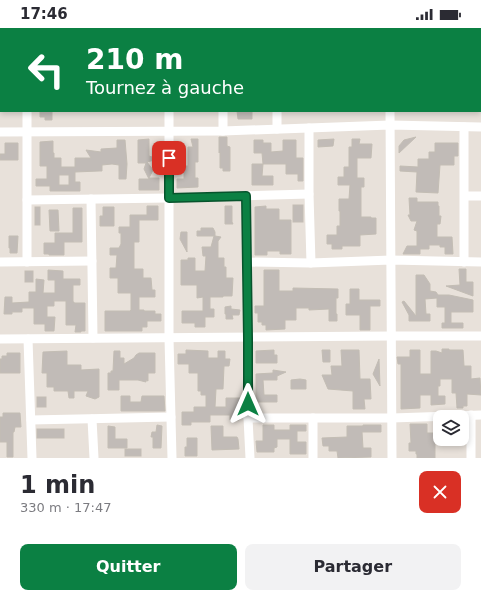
<!DOCTYPE html>
<html lang="fr">
<head>
<meta charset="utf-8">
<style>
  body { margin:0; font-family:"DejaVu Sans",sans-serif; background:#f2f2f3; color:#2b2b33; height:100vh; display:flex; flex-direction:column; font-size:15px; white-space:nowrap }
  * { box-sizing:border-box; margin:0 }
  p { font-size:13px; color:#7c7c81 }
  .icon { flex:none; width:22px; height:22px; fill:none; stroke:currentColor; stroke-width:2; stroke-linecap:round; stroke-linejoin:round }
  .map { position:relative; height:430px; overflow:hidden }
  .sheet { display:flex; flex-direction:column; background:#fff; flex:1 }
  .sheet>* { flex:none }
  .banner { position:absolute; left:0px; top:0px; width:481px; height:84px; box-shadow:0 2px 6px #0003; background:#0b8043; color:#fff; overflow:hidden }
  .fabs { position:absolute; left:433px; top:382px; display:grid; gap:8px }
  .fabs a { display:grid; place-items:center; width:36px; height:36px; border-radius:8px; background:#fff; box-shadow:0 2px 6px #0003; font-size:20px }
  .pin { position:absolute; display:grid; place-items:center; width:34px; height:34px; color:#fff; margin:-17px; border-radius:8px; box-shadow:0 2px 6px #0006 }
  .me { position:absolute; width:44px; margin:-22px; rotate:0deg; stroke-linejoin:round; filter:drop-shadow(0 0 3px #0008) }
  .turn { display:flex; align-items:center; gap:14px; height:84px; padding:0 20px; font-size:18px }
  .turn .icon { width:52px; height:52px; stroke-width:2.5 }
  .turn b { display:block; font-size:28px; line-height:34px }
  .round { display:grid; place-items:center; flex:none; width:42px; height:42px; border-radius:8px; background:#f2f2f3 }
  .overview { display:flex; align-items:center; justify-content:space-between; height:68px; padding:0 20px }
  h1 { font-size:24px; font-weight:800; line-height:30px }
  .cta { display:flex; gap:8px; margin-top:auto; padding:8px 20px }
  .cta a { flex:1; height:46px; border-radius:8px; background:#0b8043; color:#fff; font-size:16px; font-weight:800; line-height:46px; text-align:center }
  .cta a+a { background:#f2f2f3; color:#2b2b33 }
  .status { display:flex; justify-content:space-between; align-items:center; height:28px; padding:0 20px; background:#fff; direction:ltr }
  .status svg { height:11px; fill:currentColor }
  .map>svg:first-child { display:block }
  .building { fill:#c1bbb7; stroke:#c3bdb4; fill-rule:evenodd }
  .lines { fill:none; stroke-linecap:round; stroke-linejoin:round }
  .minor { stroke:#fff; stroke-width:9 }
  .route-casing { stroke:#07532c; stroke-width:10 }
  .route { stroke:#0b8043; stroke-width:7 }
</style>
</head>
<body>
<div class="status"><b>17:46</b><svg viewBox="0 0 49 12"><path d="M0 12V9h3v3zM5 12V6h3v6zM10 12V3h3v9zM15 12V0h3v12zM26 1h20v11H26zM47 4h2v5h-2z"/></svg></div>
<div class="map">
<svg width="481" height="430" viewBox="0 0 481 430">
  <rect width="100%" height="100%" fill="#e8e1da"/>
  <g class="building">
    <path d="M40,83h12v9h-7v-3h-5z"/>
    <path d="M237,83h12v1h3v7h-14z"/>
    <path d="M219,109h8v9l3,1v24h-7v-3h-3v-16l-1,1z"/>
    <path d="M416,109l-17,16v-7l5,-6z"/>
    <path d="M149,111v17l9,3 -11,3 6,8 -4,8h10v12h-20v-11h10l-5,-10 2,-6h-8v-23z"/>
    <path d="M191,111h7v23h-3v16h3v9l-21,1v-9h7v-13h4v-19h5z"/>
    <path d="M334,111l-1,7 -15,1v-7z"/>
    <path d="M352,111h8l-1,5h13l-1,14h-14v20h7v9h-3v30h10v1h5v16l-16,1v11h-18v3h-10v-5h-5v-9h10v-9h3v-15h-1v-12h10l1,-14h-12v-8h6v-10h5v-20h3z"/>
    <path d="M117,112h8l2,24 -1,15h-7v-14l-7,-1 -10,1v6h-3l-24,1v10h5v9h-30v-5h-14v-7h11v-13h-7v-24l13,-1v12h1v5h7v9h14v-9h16l-5,-8 15,2v-3l16,-1zM59,147h10v10h-10z"/>
    <path d="M254,112h9v3h8v9l12,-1v-11h13v18h7v23h-5v-7h-12v-10h-23l-1,-11h-8z"/>
    <path d="M5,115h13v17h-18v-6h5z"/>
    <path d="M435,115h23v13h-4v9h-14l-2,28 -22,-1 1,-20 -17,-1v-5l18,1v-8h11v-7h6z"/>
    <path d="M252,136h11l-1,12h11v9h-21z"/>
    <path d="M409,170h8v4h21v4h1v10h2l-1,8h-3v13h15l1,17h-8v-7h-5v-2h-11v4h-9v5h-17l4,-8h10v-15l-3,-1 3,-9h-6l-3,-6h2z"/>
    <rect x="293" y="177" width="10" height="17"/>
    <path d="M147,178h11v14h-19v22h-5v27h9v9h8l1,12h3v7h-16v13h5v1h11v3h6v7h-14v6h-5v4h-37v-20h25l1,-1v-17h-13v-15h-8v-10h6l1,-13h-7v-7h9l2,-4v-11h-2v-6h11v-12h17z"/>
    <path d="M225,178h7v16l1,2h-8z"/>
    <path d="M266,178v3h13v11h12v34h-11v-3h-13v4h-12v-48z"/>
    <rect x="35" y="179" width="5" height="18"/>
    <path d="M103,179h11v19h-14v-10h3z"/>
    <path d="M73,180h9v34h-18v13h-15v-1h-5v-11h11v-10h18z"/>
    <path d="M49,182h9l1,21h-9z"/>
    <path d="M201,200h12l2,4v4l6,1 -3,4v17h6v9h2v11h7l-1,18h-9v1h-13v12h4v8h-9v10h-10v-4h-13v-12h21v-14l-6,1v-13h-16v-25h7v-2h7v13h10l1,-15h-3l-1,-9h9l3,-11h-17v-5h4z"/>
    <path d="M181,204h6v20l-7,-13z"/>
    <path d="M9,208h9l-1,17h-7v-5h-1z"/>
    <path d="M459,241h7v13h7v14l-27,-10 14,-1z"/>
    <path d="M48,242l15,1v8h17v6h-7v17h1v1h11v28h-4v1h-6l1,-7h-10v-24h-12v5h-7v11h8l-1,14h-9v-7h-11v-16h-12v4h-10v2h-8l1,-17h7v6l17,-1v-10h7v-13l8,1 -1,13h12v-13h-7z"/>
    <path d="M264,242h15v21h14v-3l45,1v9h-2v16h1v7h-8v-12l-20,1v-2h-13v12h-11v9l-19,1v-5h-4v-3h-4v-9h-3v-7h9z"/>
    <rect x="25" y="243" width="8" height="11"/>
    <path d="M416,247h8l6,9v7l6,1 2,3h11l24,5v12h-22v11h12v5h-21v-5h3v-16h-8v-9l-12,1 1,15h4v7h-21v-6l-7,-13 2,-1 12,15z"/>
    <path d="M350,261h9v11h21v6h-10v24h-10v-15h-14v-11h4z"/>
    <path d="M231,278v3l9,1 -1,5h-7l1,4h-7v-5h-1v-7z"/>
    <path d="M442,321h7v1h14l1,16h7v13l9,-1 1,17 -14,-1v12h-4v2h-6l-1,-15h-4v-14h-12v7h-2v10h7v8l-14,1v-10h-11v13l-19,1v-45h-3l-1,-7h13v-7h10v24h11v-23h5l6,2z"/>
    <path d="M186,322l22,1v7h10v-7h7v8h5l-1,7h-5l-1,23h-7l-1,18h11v-9h14l-1,22h-9v-5h-20v7h-19v3h-9v-13h12v-5h12v-12h-5v-4h-3v-18h-9v-9h-11v-10h8z"/>
    <path d="M274,322v5h3v8h-21v-12z"/>
    <path d="M322,322h8v12h-7z"/>
    <path d="M341,322h18l1,29h10l1,20h-7l1,10h-12v-18l-25,-2 -6,-14h10l-1,-9h11z"/>
    <path d="M67,323v14h14v5l18,-1v28l-4,2 -9,-3 2,-5h-14v7h-5l-1,-7h-14v-4h-7v-14h-5l1,-21z"/>
    <path d="M114,323h6v7h4v6l10,-6 2,-3 3,-2h16v20h-7v8l-2,-1v2l-8,-2h-19v10h-11v-17h3v-2h2z"/>
    <path d="M7,325h13v20h-20v-14h2v-3h5z"/>
    <path d="M379,331l1,27 -7,-12z"/>
    <path d="M273,342l13,2 -9,4v4h-14l1,15h13v7h-21v-28l17,-1z"/>
    <path d="M300,351l6,1v9h-15v-9z"/>
    <path d="M121,368h9v6h11l1,-6h22l1,15h-44z"/>
    <rect x="37" y="369" width="9" height="10"/>
    <path d="M3,385h17l1,14h-6l-1,5h-1v25h-6v-15h-7v-25h3z"/>
    <path d="M410,396h17v9h11l1,10h-4v15h-18v-4h-1v-3h-7v-8h2z"/>
    <path d="M157,397l5,1 -1,22h-8v-11h-2l1,-5h4z"/>
    <path d="M263,397h11v5h16v-5h16v6h-9v11h9v12h-16v-15h-13v8l-3,1v4h-17l-1,-11h7z"/>
    <path d="M363,397h18v7h-19l1,16h8v9l-33,1 -1,-7h-8v-5h-6l-1,-8 25,-1v-11h16z"/>
    <path d="M108,398l7,1v12h12v9h-19z"/>
    <path d="M211,398h12v11h14l1,2 1,10 -27,1z"/>
    <rect x="37" y="401" width="27" height="9"/>
    <path d="M187,410h10v18h-12v-9h2z"/>
    <rect x="125" y="421" width="16" height="7"/>
  </g>
  <g class="lines">
    <g class="minor">
      <path d="M25,0v1"/>
      <path d="M222,0v1"/>
      <path d="M389,0v1"/>
      <path d="M168,1v-1"/>
      <path d="M279,1v-1"/>
      <path d="M480,21h1"/>
      <path d="M27,83v151"/>
      <path d="M169,83v227l3,120"/>
      <path d="M223,83v20"/>
      <path d="M390,83l2,347"/>
      <path d="M309,100v66l2,69"/>
      <path d="M277,101v-18"/>
      <path d="M0,104l223,-1 167,-6 91,2"/>
      <path d="M246,168l2,142v80l2,40"/>
      <path d="M465,168h16"/>
      <path d="M91,171l2,139"/>
      <path d="M27,172l142,-2 140,-4"/>
      <path d="M0,234l92,-1"/>
      <path d="M247,234l64,1 80,-3 90,2"/>
      <path d="M464,234v-135"/>
      <path d="M0,311l391,-3h90"/>
      <path d="M28,311l4,119"/>
      <path d="M248,390h144l89,-3"/>
      <path d="M313,390v40"/>
      <path d="M92,391l2,39"/>
      <path d="M31,392l140,-3"/>
      <path d="M471,430v-43"/>
    </g>
  </g>
  <g class="lines">
    <g class="route-casing">
      <path id="route" d="M169,130v40l77,-2 2,142v66"/>
    </g>
    <use href="#route" class="route"/>
  </g>
</svg>
<div class="fabs">
<a><svg class="icon" aria-label="layers" viewBox="0 0 24 24"><path d="M12 4l9 5-9 5-9-5zM3 14l9 5 9-5"/></svg></a>
</div>
<div class="pin" style="left:169px;top:130px;background:#d93025"><svg class="icon" aria-label="arrive" viewBox="0 0 24 24"><path d="M6 21V4h12l-3 4 3 4H6"/></svg></div>
<svg class="me" style="left:248px;top:376px" viewBox="-20 -20 40 40"><path d="M0-17L14 15 0 8-14 15z" fill="#0b8043" stroke="#fff" stroke-width="4"/></svg>
<div class="banner">
<div class="turn"><svg class="icon" aria-label="left" viewBox="0 0 24 24"><path d="M17 20v-9H6M10 6l-5 5 5 5"/></svg><div><b>210 m</b>Tournez à gauche</div></div>
</div>
</div>
<section class="sheet">
<div class="overview"><div><h1>1 min</h1><p>330 m · 17:47</p></div><a class="round" style="background:#d93025;color:#fff"><svg class="icon" aria-label="close" viewBox="0 0 24 24"><path d="M6 6l12 12M18 6L6 18"/></svg></a></div>
<div class="cta"><a>Quitter</a><a>Partager</a></div>
</section>
</body>
</html>
